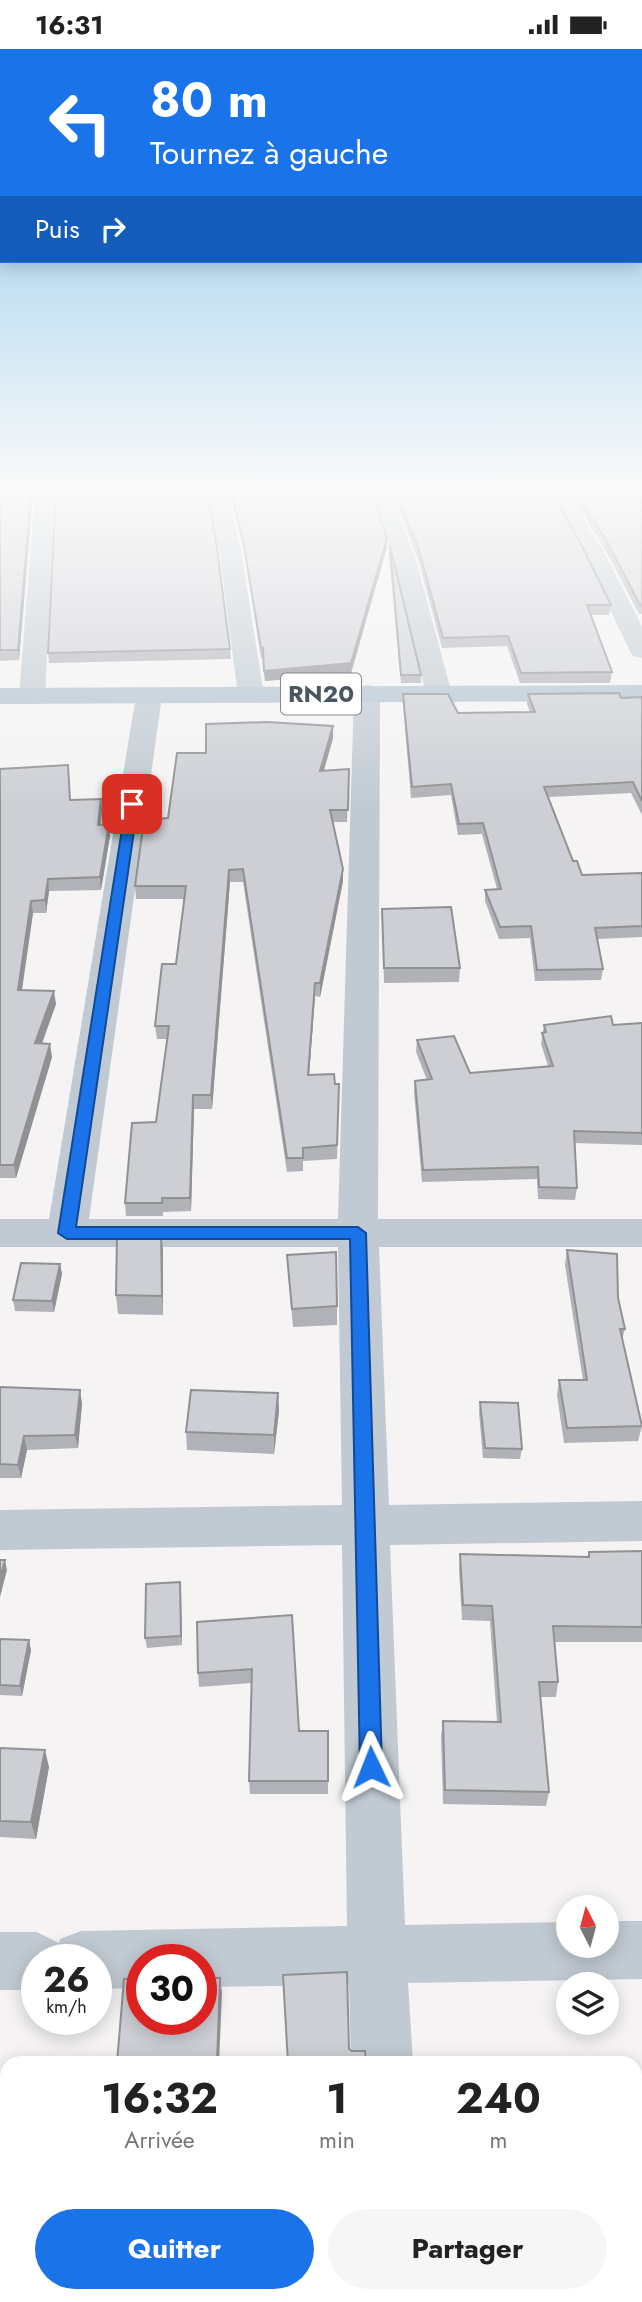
<!DOCTYPE html>
<html lang="fr">
<head>
<meta charset="utf-8">
<style>
  body { margin:0; font-family:Jost,sans-serif; background:#f6f6f6; color:#222; height:100vh; display:flex; flex-direction:column; font-size:26px; white-space:nowrap }
  * { box-sizing:border-box; margin:0 }
  p { font-size:23px; color:#767676 }
  .icon { flex:none; width:38px; height:38px; fill:none; stroke:currentColor; stroke-width:2; stroke-linecap:round; stroke-linejoin:round }
  .map { position:relative; flex:1; overflow:hidden }
  .details { position:absolute; left:0px; top:2007px; width:642px; height:247px; display:flex; flex-direction:column; background:#fff; border-radius:21px 21px 0 0; box-shadow:0 4px 18px #0003 }
  .details>* { flex:none }
  .hud { position:absolute; left:0px; top:0px; width:642px; height:214px; box-shadow:0 4px 18px #0003; background:#1a73e8; color:#fff; overflow:hidden }
  .needle { width:46px; rotate:354deg }
  .fabs { position:absolute; left:556px; top:1846px; display:grid; gap:14px }
  .fabs a { display:grid; place-items:center; width:63px; height:63px; border-radius:50%; background:#fff; box-shadow:0 4px 18px #0003; font-size:35px }
  .speed { position:absolute; left:21px; top:1895px; display:flex; gap:14px; font-size:35px; font-weight:700; text-align:center }
  .speed>* { display:grid; place-content:center; width:91px; height:91px; border-radius:50%; background:#fff; box-shadow:0 4px 18px #0003; line-height:1 }
  .speed small { font-size:18px; font-weight:400 }
  .speed .limit { border:10px solid #d22; background:#fff; color:#111 }
  .pin { position:absolute; display:grid; place-items:center; width:60px; height:60px; color:#fff; margin:-30px; border-radius:14px; box-shadow:0 4px 10px #0006 }
  .me { position:absolute; width:77px; margin:-38px; rotate:358deg; stroke-linejoin:round; filter:drop-shadow(0 0 5px #0008) }
  .turn { display:flex; align-items:center; gap:24px; height:147px; padding:0 35px; font-size:32px }
  .turn .icon { width:91px; height:91px; stroke-width:2.5 }
  .turn b { display:block; font-size:49px; line-height:60px }
  .then { display:flex; align-items:center; height:66px; padding:0 35px; background:#0003; gap:14px; font-size:26px }
  .eta { display:flex; justify-content:space-evenly; align-items:center; height:119px; text-align:center }
  .eta b { font-size:42px; font-weight:700; line-height:49px }
  .button { display:flex; gap:14px; margin-top:auto; padding:14px 35px }
  .button a { flex:1; height:80px; border-radius:42px; background:#1a73e8; color:#fff; font-size:28px; font-weight:700; line-height:80px; text-align:center }
  .button a+a { background:#f6f6f6; color:#222 }
  .status { display:flex; justify-content:space-between; align-items:center; height:49px; padding:0 35px; background:#fff; direction:ltr }
  .status svg { height:19px; fill:currentColor }
  .map>svg:first-child { display:block }
  .lines { fill:none; stroke-linecap:round; stroke-linejoin:round }
  .minor { fill:#c1cad2; fill-rule:evenodd }
  .primary { fill:#b3c2d1; fill-rule:evenodd }
  .wall { fill:#b0b2b7 }
  .shaded-wall { fill:#909195 }
  .building { fill:#cdcfd5; stroke:#909195; stroke-width:2 }
  .route { fill:#1a73e8; stroke:#114b97; stroke-width:2 }
  .labels { text-anchor:middle; stroke-width:6; stroke-linejoin:round; paint-order:stroke }
  .shield { fill:#fff; stroke:#808990; stroke-width:2 }
  .shield-label { font-size:24px; font-weight:bold; fill:#4a5661 }
</style>
</head>
<body>
<div class="status"><b>16:31</b><svg viewBox="0 0 49 12"><path d="M0 12V9h3v3zM5 12V6h3v6zM10 12V3h3v9zM15 12V0h3v12zM26 1h20v11H26zM47 4h2v5h-2z"/></svg></div>
<div class="map">
<svg width="642" height="2253" viewBox="0 0 642 2253">
  <rect width="100%" height="100%" fill="#f5f3f3"/>
  <g class="lines">
    <g class="minor">
      <path d="M35,444h20l-10,203 -4,6 -9,2 -9,-2 -4,-6z"/>
      <path d="M208,444h20l13,57 23,145 -4,6 -9,2 -9,-2 -4,-6 -19,-145z"/>
      <path d="M371,444h20l25,67 36,134 -4,6 -9,2 -9,-2 -4,-6 -32,-134z"/>
      <path d="M548,444h20l37,61 37,72v32l-9,-2 -3,-5 -47,-97z"/>
      <path d="M367,636l9,2 4,6 -2,526h264v28h-263l10,258 253,-4v40l-252,4 15,380 164,-3v24h38v-25h35v58l-234,4 5,80h-62l-2,-78 -148,2v-27h-59v28l-46,1v-29h-59v30h-37v-58h37l22,11 1,-4 21,-8 266,-5 -5,-381 -342,5v-40l342,-5 -4,-258h-338v-28h49l87,-523 4,-6 9,-2 9,2 4,6 -73,523h249l16,-526 4,-6z"/>
      <path d="M359,2247h68l1,6h-68z"/>
    </g>
    <path class="primary" d="M642,636v16l-642,3v-16z"/>
  </g>
  <g class="wall">
    <path d="M0,444h33l-14,167 -19,1z"/>
    <path d="M229,444h143l15,54 -36,126 -86,8 -2,-23h-2l-17,-108z"/>
    <path d="M392,444h160l59,112 -2,10h-18l21,57 -2,11h-90l-13,-37 -65,2 -24,-89z"/>
    <path d="M570,444h72v121h-3l-32,-61z"/>
    <path d="M390,497l31,129v8h-20l-12,-129z"/>
    <path d="M230,600l1,10 -182,4 -1,-10z"/>
    <path d="M403,645l55,19 72,-1 -3,-8 1,-10 93,4 21,-1v118l-11,-22 -82,4 24,64 9,14 60,-2v64l-45,2 6,30 -2,11 -66,1 -5,-43 -31,1 -14,-38v-11l12,-1 -15,-55 -24,1 -7,-40 -40,3 -8,-93z"/>
    <path d="M333,677v12l-9,33 25,-2 -2,53h-14l10,47v12l-23,116 -5,-1 -6,79 26,9h4l-2,75 -34,2v10l-16,1 -44,-290h-13l-18,227h-18l-3,102 -28,1v4h-37l-1,-13 31,-81 11,-83h-10l-2,-13 21,-62 8,-65h-48l-1,-13 33,-68 38,-65z"/>
    <path d="M68,716l2,35 31,-1 1,12 -1,13h8l1,12 -9,54 -52,1 -3,22h-13l-11,77 34,14 -14,40 10,13 -36,121h-16v-409z"/>
    <path d="M382,860l78,59 -1,14 -75,1z"/>
    <path d="M642,974v122l-68,-2 3,45 -2,12 -37,-1 -1,-20 -115,3 -8,-90 1,-11 12,-1 -11,-28 1,-12 53,33 78,-7 -7,-22 3,-19h69z"/>
    <path d="M121,1187l42,14v65l-45,-1 -2,-19z"/>
    <path d="M567,1201l51,48 7,31 -3,11 20,86 -4,15 -74,2 -7,-48 2,-15h24l-18,-115z"/>
    <path d="M287,1206l50,51v19l-44,2 -5,-54z"/>
    <path d="M60,1215l2,10 -8,38 -39,-1 -2,-11z"/>
    <path d="M0,1338l80,3 2,14 -4,44 -51,2 -6,28h-21z"/>
    <path d="M278,1344l1,18 -5,43 -87,-4 -1,-18z"/>
    <path d="M480,1353l42,47 -2,10 -37,-1 -4,-46z"/>
    <path d="M642,1502v91h-87l3,40 -2,15h-16l9,95 -3,14 -103,-2 -2,-68 2,-15 54,1 -7,-101 -28,-1 -3,-50 1,-16 127,3 2,-5z"/>
    <path d="M180,1533l2,63 -35,3 -2,-10z"/>
    <path d="M292,1566l7,116h29v63h-78l-1,-13 3,-98 -53,4 -1,-14z"/>
    <path d="M0,1590l31,11 -9,46 -22,-1z"/>
    <path d="M0,1699l49,19 -13,72 -36,-2z"/>
    <path d="M506,2247h103l2,6h-104z"/>
  </g>
  <g class="shaded-wall">
    <path d="M31,444h2l-14,167 -1,-10z"/>
    <path d="M387,489v9l-36,126 -86,8 -1,-10z"/>
    <path d="M333,677v12l-13,45v-12z"/>
    <path d="M101,750l1,12 -3,26 -1,-12z"/>
    <path d="M109,775l1,12 -9,54 -1,-13z"/>
    <path d="M343,820v12l-23,116v-14z"/>
    <path d="M229,821l1,12 -18,227 -1,-14z"/>
    <path d="M48,830l1,12 -3,22 -1,-13z"/>
    <path d="M31,852l2,12 -13,89 -2,-12z"/>
    <path d="M315,934v13l-7,92v-13z"/>
    <path d="M54,942l2,13 -19,52 -2,-13z"/>
    <path d="M50,995l2,13 -36,121 -2,-13z"/>
    <path d="M193,1046l1,14 -3,102 -1,-13z"/>
    <path d="M161,1182l2,19v65l-1,-19z"/>
    <path d="M60,1215l2,10 -8,38 -2,-11z"/>
    <path d="M80,1341l2,14 -4,44 -3,-13z"/>
    <path d="M278,1344l1,18 -5,43v-19z"/>
    <path d="M24,1387l3,14 -6,28 -3,-13z"/>
    <path d="M5,1511l2,10 -7,27v-19z"/>
    <path d="M180,1533l1,10 1,53 -1,-9z"/>
    <path d="M29,1591l2,10 -9,46 -2,-10z"/>
    <path d="M45,1701l4,17 -13,72 -5,-17z"/>
    <path d="M220,1929l2,15 -3,70h-2z"/>
  </g>
  <g class="building">
    <path d="M0,444h31l-13,157h-18z"/>
    <path d="M56,444h151l9,48 14,108 -182,4z"/>
    <path d="M231,444h141l15,45 -36,125 -87,8 -1,-23h-2l-18,-108z"/>
    <path d="M396,444h156l30,53 29,59h-24l25,67 -91,1 -13,-37 -65,2 -24,-88z"/>
    <path d="M576,444h66v112h-2l-32,-62z"/>
    <path d="M390,497l31,129h-20z"/>
    <path d="M619,644l2,5 21,-1v104l-9,-19 -89,5 29,74h4l5,14 60,-2v53l-47,2 8,41 -66,1 -6,-44 -31,1 -15,-37 16,-1 -18,-66 -24,1 -8,-40 -39,3 -9,-93h45l10,19 77,-1 -7,-18z"/>
    <path d="M267,673l66,4 -13,45 29,-2 -1,41h-18l13,59 -23,114h-5l-7,92 26,-1 1,10h4l-2,61 -34,3v10h-16l-44,-289 -14,1 -18,225h-18l-3,103h-28v5h-37l7,-80 24,-1 13,-96h-14l7,-62h14l10,-78h-51l9,-66 24,-2 9,-65h29v-29z"/>
    <path d="M68,716l2,35 31,-1 -3,26 11,-1 -9,53 -52,2 -3,21 -14,1 -13,89 36,1 -19,52 15,1 -36,121h-14v-396z"/>
    <path d="M451,858l9,61h-76l-2,-59z"/>
    <path d="M611,967l2,9 29,-2v110l-68,-2 3,57 -38,-1 -1,-20 -115,3 -8,-89 17,-2 -15,-39 37,-4 16,37 83,-7 -11,-33 4,-1 -2,-7z"/>
    <path d="M121,1182h40l1,65 -46,-1 1,-59h4z"/>
    <path d="M567,1201l50,4 1,44 7,31h-5l22,97 -75,2 -8,-48h28z"/>
    <path d="M336,1203l1,54 -45,3 -5,-54z"/>
    <path d="M21,1214l39,1 -8,37 -39,-1z"/>
    <path d="M0,1338l80,3 -5,45 -51,1 -6,29 -18,-1z"/>
    <path d="M191,1341l87,3 -4,42 -88,-3z"/>
    <path d="M480,1353l38,1 4,46 -37,-1z"/>
    <path d="M642,1502v76l-89,-1 5,56h-19l10,110 -104,-2 -2,-69 58,1 -9,-116 -29,-1 -3,-51 129,3v-5z"/>
    <path d="M0,1511h5l-5,18z"/>
    <path d="M180,1533l1,54 -36,2 1,-54z"/>
    <path d="M292,1566l7,116h29v50h-79l3,-112 -54,4 -1,-51z"/>
    <path d="M0,1590l29,1 -9,46 -20,-1z"/>
    <path d="M0,1699l45,2 -14,72 -31,-1z"/>
    <path d="M347,1923l2,77 3,2h13l1,12h-78l-5,-88z"/>
    <path d="M201,1929h19l-3,85h-100l7,-84h18v40h59z"/>
    <path d="M512,2247h97l2,6h-98z"/>
  </g>
  <linearGradient id="sky" x2="0" y2="1"><stop stop-color="#85c3ea"/><stop offset="0.58" stop-color="#fafafa"/><stop offset="1" stop-color="#fafafa" stop-opacity="0"/></linearGradient>
  <rect width="642" height="759" fill="url(#sky)"/>
  <path class="route" d="M132,751l6,4 -62,423h282l8,6 16,534 -3,7 -8,4 -8,-4 -3,-7 -10,-528h-283l-9,-6 68,-429z"/>
  <g class="labels">
    <rect class="shield" x="281" y="624.5" width="80" height="41" rx="5"/>
    <g class="shield-label">
      <text x="321" y="653">RN20</text>
    </g>
  </g>
</svg>
<div class="fabs">
<a><svg class="needle" viewBox="-14 -14 28 28"><path d="M0-13l5 13h-10z" fill="#e53935"/><path d="M0 13l5-13h-10z" fill="#767676"/></svg></a>
<a><svg class="icon" aria-label="layers" viewBox="0 0 24 24"><path d="M12 4l9 5-9 5-9-5zM3 14l9 5 9-5"/></svg></a>
</div>
<div class="speed"><div>26<small>km/h</small></div><div class="limit">30</div></div>
<div class="pin" style="left:132px;top:755px;background:#d93025"><svg class="icon" aria-label="arrive" viewBox="0 0 24 24"><path d="M6 21V4h12l-3 4 3 4H6"/></svg></div>
<svg class="me" style="left:371px;top:1718px" viewBox="-20 -20 40 40"><path d="M0-17L14 15 0 8-14 15z" fill="#1a73e8" stroke="#fff" stroke-width="4"/></svg>
<div class="hud">
<div class="turn"><svg class="icon" aria-label="left" viewBox="0 0 24 24"><path d="M17 20v-9H6M10 6l-5 5 5 5"/></svg><div><b>80 m</b>Tournez à gauche</div></div>
<div class="then">Puis<svg class="icon" aria-label="right" viewBox="0 0 24 24"><path d="M7 20v-9h11M14 6l5 5-5 5"/></svg></div>
</div>
<section class="details">
<div class="eta">
<div><b>16:32</b><p>Arrivée</p></div>
<div><b>1</b><p>min</p></div>
<div><b>240</b><p>m</p></div>
</div>
<div class="button"><a>Quitter</a><a>Partager</a></div>
</section>
</div>
</body>
</html>
